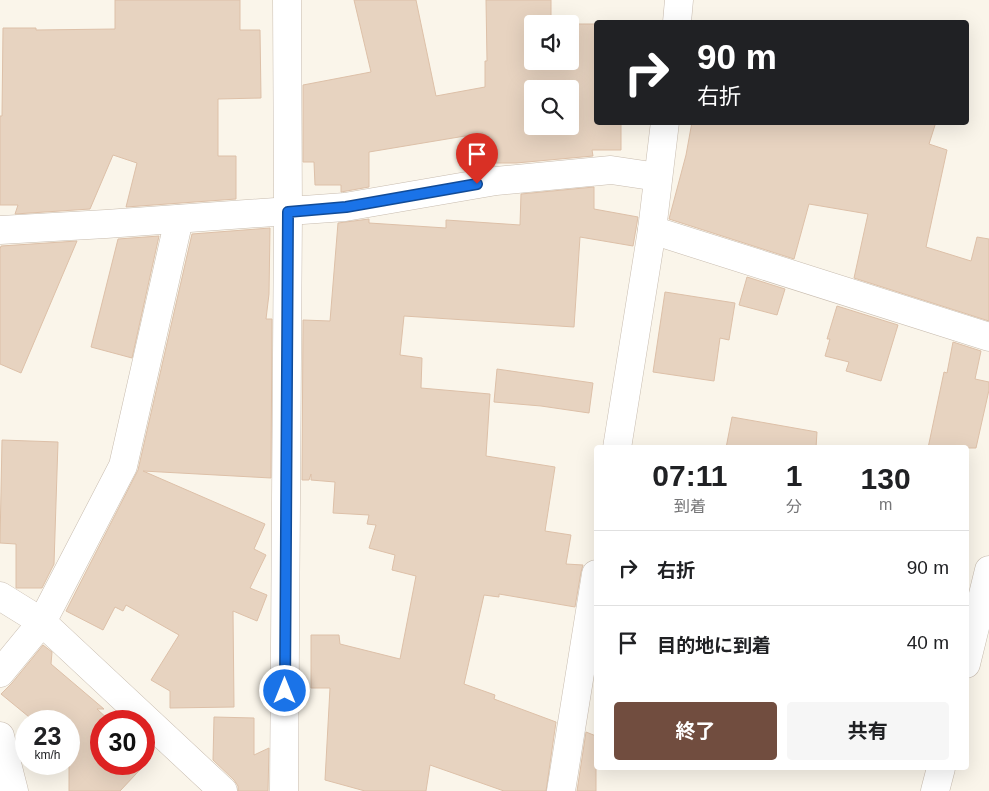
<!DOCTYPE html>
<html lang="ja">
<head>
<meta charset="utf-8">
<style>
  body { margin:0; font-family:Arial,"Noto Sans JP",sans-serif; background:#f6f6f6; color:#202124; height:100vh; display:flex; flex-direction:column; font-size:19px; white-space:nowrap }
  * { box-sizing:border-box; margin:0 }
  p { font-size:16px; color:#757577 }
  .icon { flex:none; width:28px; height:28px; fill:none; stroke:currentColor; stroke-width:2; stroke-linecap:round; stroke-linejoin:round }
  .map { position:relative; flex:1; overflow:hidden }
  .panel { position:absolute; left:594px; top:445px; width:375px; height:325px; display:flex; flex-direction:column; background:#fff; border-radius:5px; box-shadow:0 5px 20px #0002 }
  .panel>* { flex:none }
  .guide { position:absolute; left:594px; top:20px; width:375px; height:105px; border-radius:5px; box-shadow:0 5px 20px #0002; background:#202124; color:#fff; overflow:hidden }
  .buttons { position:absolute; left:524px; top:15px; display:grid; gap:10px }
  .buttons a { display:grid; place-items:center; width:55px; height:55px; border-radius:5px; background:#fff; box-shadow:0 5px 20px #0002; font-size:25px }
  .speed { position:absolute; left:15px; top:710px; display:flex; gap:10px; font-size:25px; font-weight:700; text-align:center }
  .speed>* { display:grid; place-content:center; width:65px; height:65px; border-radius:50%; background:#fff; box-shadow:0 5px 20px #0002; line-height:1 }
  .speed small { font-size:12px; font-weight:400 }
  .speed .limit { border:8px solid #d22; background:#fff; color:#111 }
  .pin { position:absolute; display:grid; place-items:center; width:42px; height:42px; color:#fff; margin:-51px -21px; border-radius:50% 50% 50% 0; rotate:-45deg; box-shadow:0 0 5px #0007 }
  .pin .icon { rotate:45deg }
  .me { position:absolute; width:55px; margin:-28px; rotate:0deg; stroke-linejoin:round; filter:drop-shadow(0 0 4px #0008) }
  .turn { display:flex; align-items:center; gap:18px; height:105px; padding:0 20px; font-size:22px }
  .turn .icon { width:65px; height:65px; stroke-width:2.5 }
  .turn b { display:block; font-size:35px; line-height:42px }
  .eta { display:flex; justify-content:space-evenly; align-items:center; height:85px; text-align:center }
  .eta b { font-size:30px; font-weight:700; line-height:35px }
  .cta { display:flex; gap:10px; margin-top:auto; padding:10px 20px }
  .cta a { flex:1; height:58px; border-radius:5px; background:#714d3f; color:#fff; font-size:20px; font-weight:700; line-height:58px; text-align:center }
  .cta a+a { background:#f6f6f6; color:#202124 }
  ul { padding:0; list-style:none }
  li { display:flex; align-items:center; gap:15px; height:75px; padding:0 20px; border-top:1px solid #e0e0e0 }
  li div { flex:1 }
  li b { display:block; font-size:19px }
  li em { font-style:normal }
  .map>svg:first-child { display:block }
  .building { fill:#e7d3c0; stroke:#ddc0a8; fill-rule:evenodd }
  .lines { fill:none; stroke-linecap:round; stroke-linejoin:round }
  .minor-casing { stroke:#c8bcaf; stroke-width:29 }
  .minor { stroke:#fff; stroke-width:28 }
  .route-casing { stroke:#114b97; stroke-width:12 }
  .route { stroke:#1a73e8; stroke-width:9 }
</style>
</head>
<body>
<div class="map">
<svg width="989" height="791" viewBox="0 0 989 791">
  <rect width="100%" height="100%" fill="#faf5ea"/>
  <g class="building">
    <path d="M115,0h125v30h20l1,68 -43,1v57h18v43l-110,8 11,-44 -24,-8 -23,54 -75,5 3,-9h-18v-89h2l1,-88h33v2l79,-1z"/>
    <path d="M354,0h62l20,96 49,-9v-26h2l-1,-61h65v24h-19v37h38v-37h26v98h25v28h-29l1,6 -77,7h-33v-30l-114,19v35l-28,5v-7h-26l-1,-23h-11v-77l68,-13zM532,89h38v37h-38z"/>
    <path d="M692,122h244l-7,22 18,6 -21,97 45,14 6,-24 12,2v82l-135,-43 14,-64 -59,-10 -15,55 -125,-40 17,-64z"/>
    <path d="M594,187v22l44,8 -5,29 -53,-9 -6,90 -170,-11 -4,39 22,3 -1,30 69,6 -4,62 69,11 -10,64 26,4 -5,29 17,1 -2,7 -6,35 -76,-13v3l-15,-2 -20,89 31,11 -1,4 62,23 -10,69h-42l-74,-26 -4,26h-61l-40,-11 5,-92h-19v-53h28l1,9 60,15 16,-83 -24,-6 3,-15 -26,-7 7,-23 -9,-1 2,-9 -36,-2 2,-31 -24,-2v-6l-2,6h-7l1,-160 27,1 8,-98 31,-4v4l77,5v-8l74,5 1,-31z"/>
    <path d="M270,228l-1,66 -3,25h6l-1,159 -128,-7 122,53 -11,25 12,6 -16,33 17,7 -10,26 -24,-10 1,96 -64,1v-17l-19,-11 28,-45 -53,-30 -3,6 -8,-4 -12,23 -37,-19 72,-141 54,-236z"/>
    <path d="M159,236l-27,122 -41,-11 27,-108z"/>
    <path d="M77,241l-56,132 -21,-9v-115l1,-3z"/>
    <path d="M747,277l38,12 -8,26 -38,-10z"/>
    <path d="M665,292l70,11 -6,37 -9,-2 -6,43 -61,-9z"/>
    <path d="M837,306l61,19 -17,56 -35,-10 3,-9 -24,-6 5,-17h-3z"/>
    <path d="M953,342l28,9 -6,28 14,3v8l-13,58h-48l16,-76 3,1z"/>
    <path d="M497,369l96,14 -4,30 -48,-7 -47,-4z"/>
    <path d="M732,417l85,15 -1,16h-90z"/>
    <path d="M2,440l56,2 -4,122 -12,24h-26v-44l-16,-1z"/>
    <path d="M43,645l9,7 -1,12 53,45h-7l13,12h-9v43h43v-12l7,6 -31,33h-51v-70h-35l-33,-27 11,-11z"/>
    <path d="M214,717l40,1v37l15,-7 -1,43h-30v-5l-4,-6 -21,-20z"/>
    <path d="M586,732l10,4v55h-19z"/>
  </g>
  <g class="lines">
    <g class="minor-casing">
      <g id="minor">
        <path d="M677,22l2,-22"/>
        <path d="M0,230l106,-6 239,-17 151,-26 115,-11 47,7"/>
        <path d="M652,230l337,107"/>
        <path d="M617,448l35,-218 13,-108"/>
        <path d="M0,596l42,26 181,169"/>
        <path d="M966,664l23,-94"/>
        <path d="M0,673l42,-51 81,-156 56,-247"/>
        <path d="M0,736l14,55"/>
        <path d="M284,791l4,-579 -1,-212"/>
        <path d="M561,791l35,-217"/>
        <path d="M935,791l6,-23"/>
      </g>
    </g>
    <use href="#minor" class="minor"/>
  </g>
  <g class="lines">
    <g class="route-casing">
      <path id="route" d="M285,691l3,-479 58,-5 131,-23"/>
    </g>
    <use href="#route" class="route"/>
  </g>
</svg>
<div class="buttons">
<a><svg class="icon" aria-label="sound" viewBox="0 0 24 24"><path d="M4 9h4l5-4v14l-5-4H4zM17 9q2 3 0 6"/></svg></a>
<a><svg class="icon" aria-label="search" viewBox="0 0 24 24"><circle cx="10" cy="10" r="6"/><path d="M15 15l6 6"/></svg></a>
</div>
<div class="speed"><div>23<small>km/h</small></div><div class="limit">30</div></div>
<div class="pin" style="left:477px;top:184px;background:#d93025"><svg class="icon" aria-label="arrive" viewBox="0 0 24 24"><path d="M6 21V4h12l-3 4 3 4H6"/></svg></div>
<svg class="me" style="left:285px;top:691px" viewBox="-20 -20 40 40"><circle r="17" fill="#1a73e8" stroke="#fff" stroke-width="3"/><path d="M0-11L8 9 0 5-8 9z" fill="#fff"/></svg>
<div class="guide">
<div class="turn"><svg class="icon" aria-label="right" viewBox="0 0 24 24"><path d="M7 20v-9h11M14 6l5 5-5 5"/></svg><div><b>90 m</b>右折</div></div>
</div>
<section class="panel">
<div class="eta">
<div><b>07:11</b><p>到着</p></div>
<div><b>1</b><p>分</p></div>
<div><b>130</b><p>m</p></div>
</div>
<ul>
<li><svg class="icon" aria-label="right" viewBox="0 0 24 24"><path d="M7 20v-9h11M14 6l5 5-5 5"/></svg><div><b>右折</b></div><em>90 m</em></li>
<li><svg class="icon" aria-label="arrive" viewBox="0 0 24 24"><path d="M6 21V4h12l-3 4 3 4H6"/></svg><div><b>目的地に到着</b></div><em>40 m</em></li>
</ul>
<div class="cta"><a>終了</a><a>共有</a></div>
</section>
</div>
</body>
</html>
